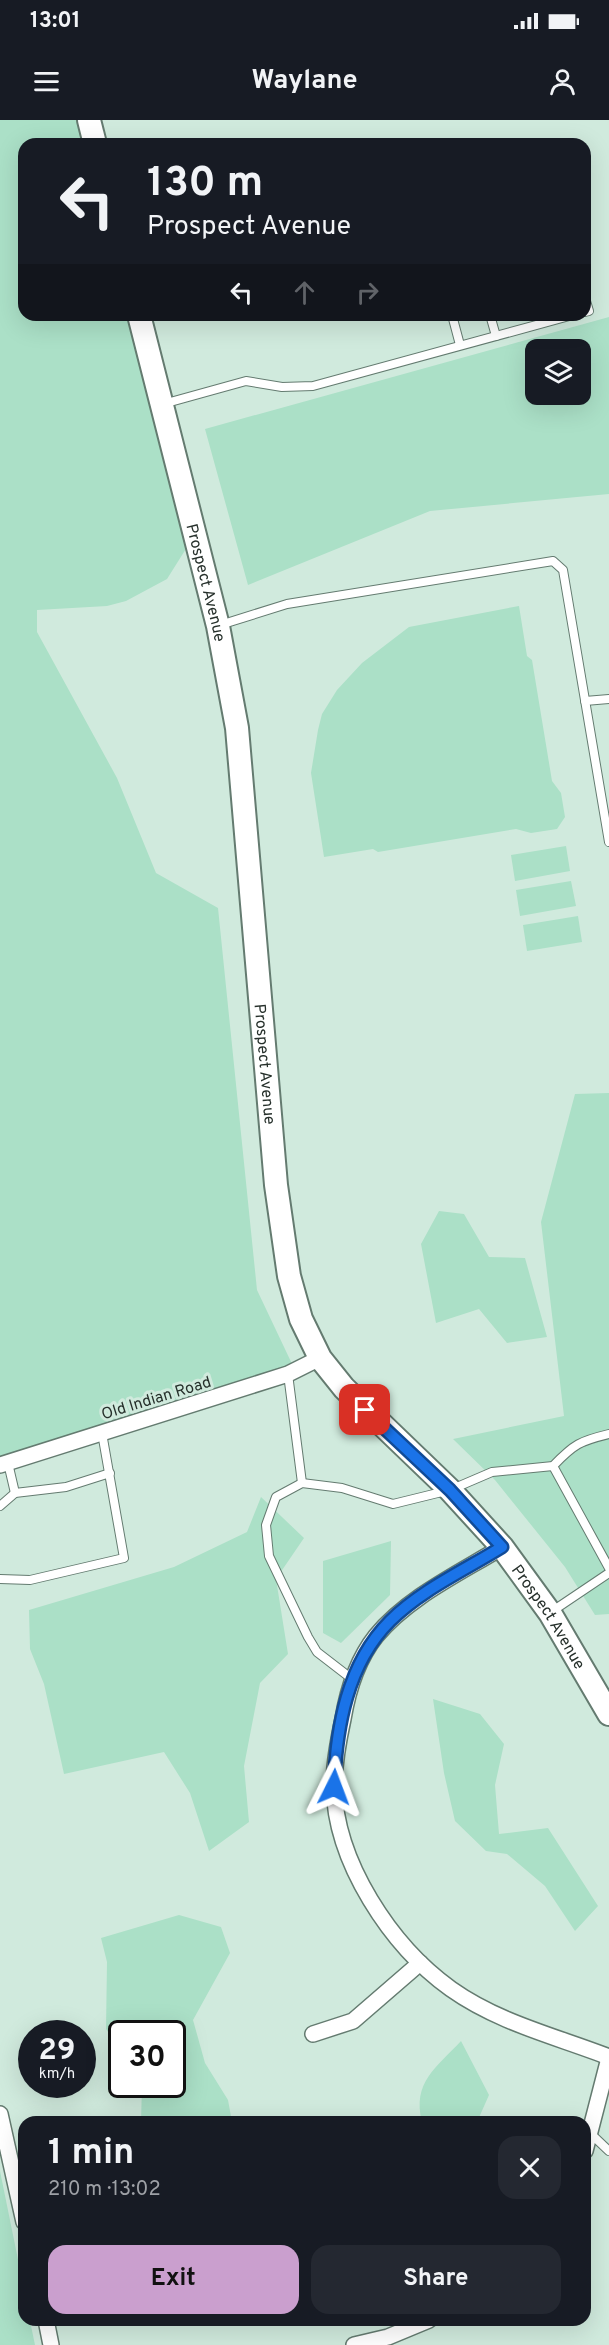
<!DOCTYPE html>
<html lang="en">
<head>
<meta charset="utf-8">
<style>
  body { margin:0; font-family:Overpass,sans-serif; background:#242831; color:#f1f3f6; height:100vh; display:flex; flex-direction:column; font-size:22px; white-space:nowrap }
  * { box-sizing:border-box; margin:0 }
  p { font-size:20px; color:#9ea1a6 }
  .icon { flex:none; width:33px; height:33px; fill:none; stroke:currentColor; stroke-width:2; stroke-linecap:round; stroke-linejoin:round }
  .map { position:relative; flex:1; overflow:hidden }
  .side { position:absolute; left:18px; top:1996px; width:573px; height:210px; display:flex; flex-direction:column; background:#171b24; border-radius:18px; box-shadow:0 6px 24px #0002 }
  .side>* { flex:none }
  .banner { position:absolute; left:18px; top:18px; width:573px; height:183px; border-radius:18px; box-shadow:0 6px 24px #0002; background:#171b24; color:#f1f3f6; overflow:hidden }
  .buttons { position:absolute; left:525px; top:219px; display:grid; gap:12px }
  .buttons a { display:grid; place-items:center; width:66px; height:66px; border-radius:12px; background:#171b24; box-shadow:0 6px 24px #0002; font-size:30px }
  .speed { position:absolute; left:18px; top:1900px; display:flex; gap:12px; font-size:30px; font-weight:700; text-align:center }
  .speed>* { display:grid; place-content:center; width:78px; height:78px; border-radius:50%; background:#171b24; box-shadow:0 6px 24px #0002; line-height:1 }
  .speed small { font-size:15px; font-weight:400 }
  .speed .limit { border:3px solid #111; border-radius:9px; background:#fff; color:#111 }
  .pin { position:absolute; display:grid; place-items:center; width:51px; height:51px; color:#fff; margin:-26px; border-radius:12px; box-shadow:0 3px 9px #0006 }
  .me { position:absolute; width:66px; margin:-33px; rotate:3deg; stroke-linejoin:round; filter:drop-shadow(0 0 4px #0008) }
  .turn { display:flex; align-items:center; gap:21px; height:126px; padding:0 30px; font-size:27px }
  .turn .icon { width:78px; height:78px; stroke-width:2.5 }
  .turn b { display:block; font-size:42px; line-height:51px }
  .lanes { display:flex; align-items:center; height:57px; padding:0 30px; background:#0003; justify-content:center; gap:30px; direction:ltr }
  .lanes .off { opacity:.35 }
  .round { display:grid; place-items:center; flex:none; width:63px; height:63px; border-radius:18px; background:#242831 }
  .headline { display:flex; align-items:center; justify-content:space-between; height:102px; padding:0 30px }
  h1 { font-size:36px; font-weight:700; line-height:45px }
  .action { display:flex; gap:12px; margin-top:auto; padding:12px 30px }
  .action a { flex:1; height:69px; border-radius:18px; background:#ca9fce; color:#111; font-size:24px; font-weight:700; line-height:69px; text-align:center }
  .action a+a { background:#242831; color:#f1f3f6 }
  .status { display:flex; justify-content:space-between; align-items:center; height:42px; padding:0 30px; background:#171b24; direction:ltr }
  .status svg { height:16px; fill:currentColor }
  header { display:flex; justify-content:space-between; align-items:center; height:78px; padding:0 30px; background:#171b24; font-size:27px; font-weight:700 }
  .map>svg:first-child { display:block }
  .green { fill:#abe0c7; fill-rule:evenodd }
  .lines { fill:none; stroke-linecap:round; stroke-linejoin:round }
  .lane-casing { stroke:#647b70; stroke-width:10 }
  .street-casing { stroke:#647b70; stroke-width:18 }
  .primary-casing { stroke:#647b70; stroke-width:26 }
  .lane { stroke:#fff; stroke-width:8 }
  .street { stroke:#fff; stroke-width:15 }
  .primary { stroke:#fff; stroke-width:22 }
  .route-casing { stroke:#114b97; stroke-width:15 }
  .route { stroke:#1a73e8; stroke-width:10 }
  .labels { text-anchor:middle; stroke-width:6; stroke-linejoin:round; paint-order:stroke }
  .street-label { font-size:16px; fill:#26302b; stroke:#d0eadd }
</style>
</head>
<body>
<div class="status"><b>13:01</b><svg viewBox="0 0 49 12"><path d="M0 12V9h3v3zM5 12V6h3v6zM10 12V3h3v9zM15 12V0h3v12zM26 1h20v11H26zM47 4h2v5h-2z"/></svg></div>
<header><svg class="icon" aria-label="menu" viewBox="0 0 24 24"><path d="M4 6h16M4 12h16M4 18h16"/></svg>Waylane<svg class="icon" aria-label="person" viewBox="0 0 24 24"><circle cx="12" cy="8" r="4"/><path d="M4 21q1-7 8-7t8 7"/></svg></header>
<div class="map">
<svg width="609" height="2225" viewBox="0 0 609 2225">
  <rect width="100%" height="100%" fill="#d0eadd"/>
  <g class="green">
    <path d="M0,0h77l6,24h-59v171h103l62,229 -22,35 -41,22 -19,5 -70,4v22l80,146 39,95 62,35 39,382 36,76 -293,97z"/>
    <path d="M609,197v177l-179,17 -182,74 -43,-156zM536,230h44v44h-44z"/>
    <path d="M519,486l8,50 5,4 20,121 9,12 4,24 -8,12 -26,4 -15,-4 -138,23 -5,-3 -49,8 -13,-84 7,-43 4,-16 15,-24 25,-27 47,-36z"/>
    <path d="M566,726l4,25 -55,10 -4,-26z"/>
    <path d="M571,761l5,25 -56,10 -4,-26z"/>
    <path d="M578,796l4,26 -55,9 -4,-26z"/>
    <path d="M609,973v521l-14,1 -30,-48 -70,-87 -42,-41 111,-23 -23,-194 34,-128z"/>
    <path d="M439,1091l25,3 25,43 36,1 22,79 -40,6 -28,-34 -43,14 -15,-79z"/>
    <path d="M261,1377l43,41 -28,41 12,75 -28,29 -16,83 5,56 -40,29 -19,-58 -26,-41 -100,22 -20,-90 -14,-35 -1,-39 145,-43 73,-35z"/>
    <path d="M391,1421l-1,54 -49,48 -18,-10v-72z"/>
    <path d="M433,1579l47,15 24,30 -9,41 4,49 49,-6 50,78 -23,25 -30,-45 -38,-32 -21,-3 -31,-30 -11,-48z"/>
    <path d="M179,1795l42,12 9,26 -37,67 12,43 23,37 4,22h-91l1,-37h30v-51h-50l-1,17 -15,-22 1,-67 -6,-24z"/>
    <path d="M461,1921l28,54 -12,27h-55c-10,-40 14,-54 39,-81z"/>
    <path d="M0,2051l24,118v31l6,1 5,24h-35z"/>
  </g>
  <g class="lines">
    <g class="lane-casing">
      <g id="lane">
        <path d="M585,178l4,13 -4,1"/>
        <path d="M452,195l8,30"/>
        <path d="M490,195l6,21"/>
        <path d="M163,284l83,-23 36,6 31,-1 260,-71"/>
        <path d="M220,505l67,-21 266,-43 10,9 46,272"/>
        <path d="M585,581l24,-2"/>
        <path d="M288,1254l14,109"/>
        <path d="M8,1343l7,30 51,-6 44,-14"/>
        <path d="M553,1346l56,102"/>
        <path d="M0,1386l15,-13"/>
        <path d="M0,1459l30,1 94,-22 -22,-125"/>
        <path d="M551,1492l58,-39"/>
        <path d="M352,1559l-35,-27 -9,-15 -39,-81 -3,-31 10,-28 26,-14 40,5 51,16 57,-14 42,-18 61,-6c21,-22 27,-25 56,-32"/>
        <path d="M590,2013l19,18"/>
      </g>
    </g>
    <g class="street-casing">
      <g id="street">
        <path d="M0,1345l288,-91 32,-16"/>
        <path d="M502,1427c-42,26 -94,50 -126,89 -19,24 -28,53 -33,83 -5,23 -9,44 -9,67 1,76 57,160 117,203 48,34 104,47 158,68"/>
        <path d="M313,1914l40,-13 67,-58"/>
        <path d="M0,1994l24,108"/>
        <path d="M585,2031l24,-93"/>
        <path d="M46,2200l5,25"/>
        <path d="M354,2225l34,-8 41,-17"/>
      </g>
    </g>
    <g class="primary-casing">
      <g id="primary">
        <path d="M89,0l6,24"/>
        <path id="s1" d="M139,195l79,311 19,102 39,457 13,91 12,43 19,39 24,30 106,102 52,57 48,66 59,101"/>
      </g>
    </g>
    <use href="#lane" class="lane"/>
    <use href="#street" class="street"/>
    <use href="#primary" class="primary"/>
  </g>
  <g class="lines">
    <g class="route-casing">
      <path id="route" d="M334,1667c2,-59 13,-123 56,-166 31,-31 75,-51 112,-74l-52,-57 -85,-80"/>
    </g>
    <use href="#route" class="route"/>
  </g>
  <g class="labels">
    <g class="street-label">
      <text dy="6" stroke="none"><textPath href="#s1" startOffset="276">Prospect Avenue</textPath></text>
      <text dy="6" stroke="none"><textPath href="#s1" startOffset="762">Prospect Avenue</textPath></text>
      <text transform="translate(156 1277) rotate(-17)" y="6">Old Indian Road</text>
      <text dy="6" stroke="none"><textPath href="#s1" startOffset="1410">Prospect Avenue</textPath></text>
    </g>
  </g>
</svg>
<div class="buttons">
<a><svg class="icon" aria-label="layers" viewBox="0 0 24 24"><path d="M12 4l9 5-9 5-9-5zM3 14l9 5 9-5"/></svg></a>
</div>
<div class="speed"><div>29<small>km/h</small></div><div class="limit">30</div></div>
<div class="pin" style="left:365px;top:1290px;background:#d93025"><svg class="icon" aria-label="arrive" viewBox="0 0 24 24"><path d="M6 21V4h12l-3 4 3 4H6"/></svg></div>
<svg class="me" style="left:334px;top:1667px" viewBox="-20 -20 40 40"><path d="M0-17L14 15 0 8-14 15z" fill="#1a73e8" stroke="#fff" stroke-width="4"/></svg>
<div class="banner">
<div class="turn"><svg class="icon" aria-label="left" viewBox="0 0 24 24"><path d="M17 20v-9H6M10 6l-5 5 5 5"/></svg><div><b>130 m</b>Prospect Avenue</div></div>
<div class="lanes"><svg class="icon" aria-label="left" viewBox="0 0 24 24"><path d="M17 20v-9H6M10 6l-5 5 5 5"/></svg><svg class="icon off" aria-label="ahead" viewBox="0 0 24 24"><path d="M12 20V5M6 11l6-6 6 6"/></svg><svg class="icon off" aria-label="right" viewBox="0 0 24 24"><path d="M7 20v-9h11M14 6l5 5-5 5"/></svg></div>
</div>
<section class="side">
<div class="headline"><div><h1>1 min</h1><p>210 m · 13:02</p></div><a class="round"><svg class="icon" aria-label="close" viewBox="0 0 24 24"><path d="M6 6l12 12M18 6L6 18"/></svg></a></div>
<div class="action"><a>Exit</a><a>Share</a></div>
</section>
</div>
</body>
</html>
